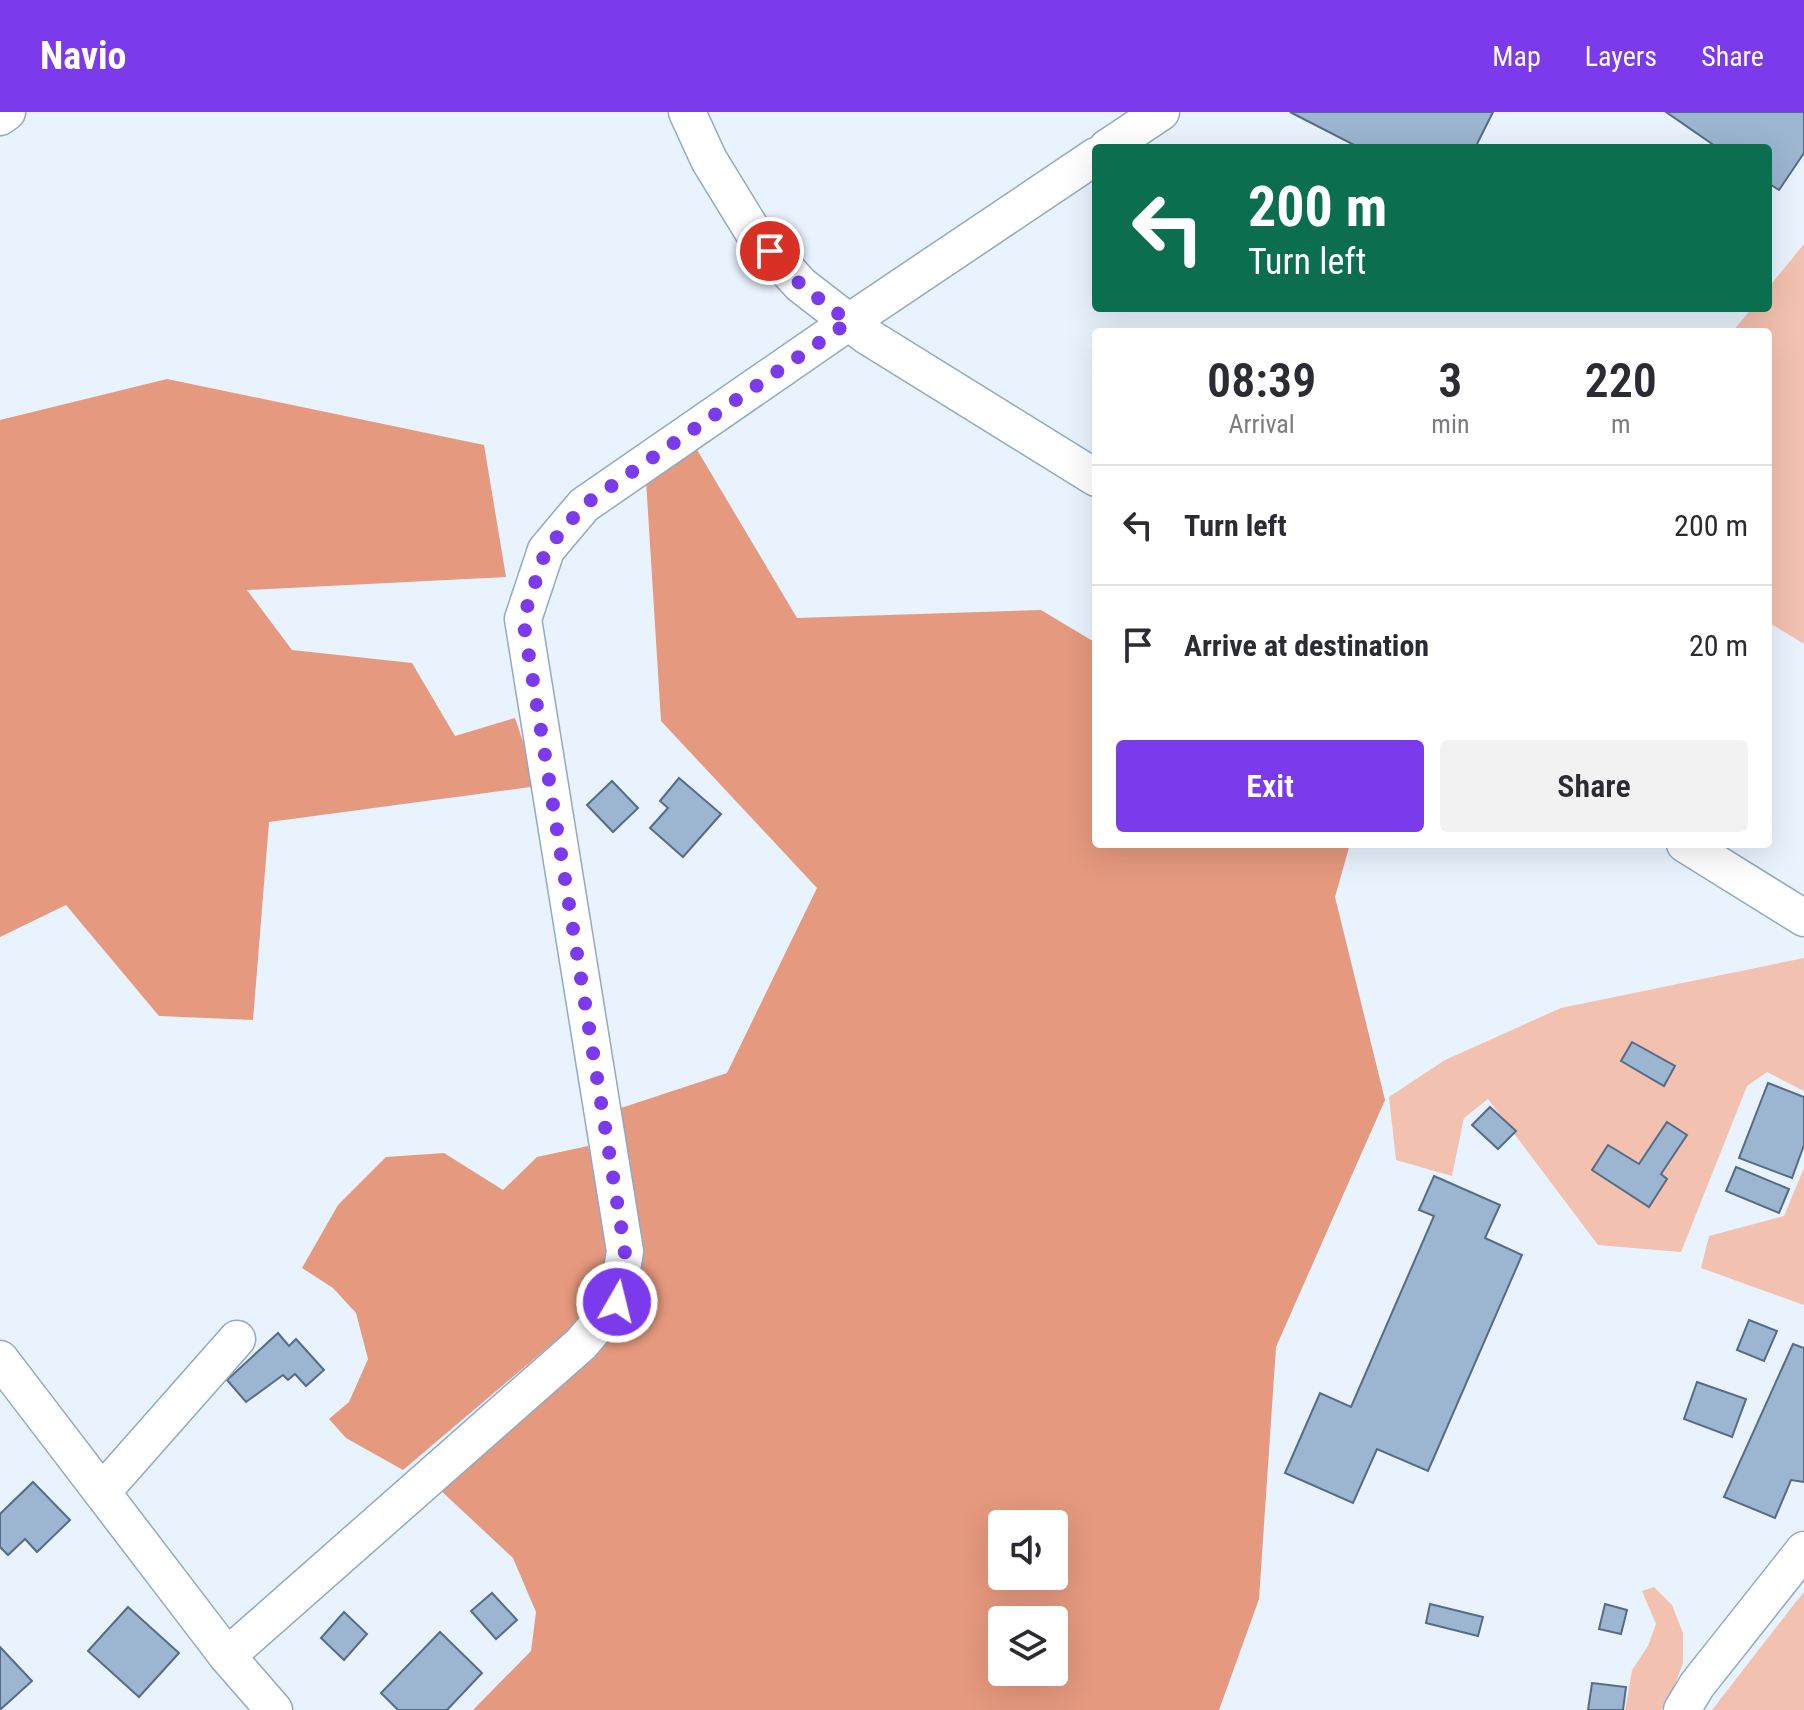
<!DOCTYPE html>
<html lang="en">
<head>
<meta charset="utf-8">
<style>
  body { margin:0; font-family:"Roboto Condensed",sans-serif; background:#f2f2f3; color:#2b2b33; height:100vh; display:flex; flex-direction:column; font-size:30px; white-space:nowrap }
  * { box-sizing:border-box; margin:0 }
  p { font-size:26px; color:#7c7c81 }
  .icon { flex:none; width:44px; height:44px; fill:none; stroke:currentColor; stroke-width:2; stroke-linecap:round; stroke-linejoin:round }
  .map { position:relative; flex:1; overflow:hidden }
  .sheet { position:absolute; left:1092px; top:216px; width:680px; height:520px; display:flex; flex-direction:column; background:#fff; border-radius:8px; box-shadow:0 8px 32px #0002 }
  .sheet>* { flex:none }
  .banner { position:absolute; left:1092px; top:32px; width:680px; height:168px; border-radius:8px; box-shadow:0 8px 32px #0002; background:#0b6e4f; color:#fff; overflow:hidden }
  .tools { position:absolute; left:988px; top:1398px; display:grid; gap:16px }
  .tools a { display:grid; place-items:center; width:80px; height:80px; border-radius:8px; background:#fff; box-shadow:0 8px 32px #0002; font-size:40px }
  .pin { position:absolute; display:grid; place-items:center; width:68px; height:68px; color:#fff; margin:-34px; border:4px solid #fff; border-radius:50%; box-shadow:0 2px 8px #0007 }
  .me { position:absolute; width:88px; margin:-44px; rotate:8deg; stroke-linejoin:round; filter:drop-shadow(0 0 6px #0008) }
  .turn { display:flex; align-items:center; gap:28px; height:168px; padding:0 24px; font-size:36px }
  .turn .icon { width:104px; height:104px; stroke-width:2.5 }
  .turn b { display:block; font-size:56px; line-height:68px }
  .eta { display:flex; justify-content:space-evenly; align-items:center; height:136px; text-align:center }
  .eta b { font-size:48px; font-weight:600; line-height:56px }
  .button { display:flex; gap:16px; margin-top:auto; padding:16px 24px }
  .button a { flex:1; height:92px; border-radius:8px; background:#7c3aed; color:#fff; font-size:32px; font-weight:600; line-height:92px; text-align:center }
  .button a+a { background:#f2f2f3; color:#2b2b33 }
  ul { padding:0; list-style:none }
  li { display:flex; align-items:center; gap:24px; height:120px; padding:0 24px; border-top:2px solid #e1e1e2 }
  li div { flex:1 }
  li b { display:block; font-size:30px }
  li em { font-style:normal }
  header { display:flex; align-items:center; gap:48px; box-sizing:border-box; height:112px; padding:0 40px; background:#7c3aed; color:#fff }
  header strong { font-size:38px }
  nav { display:flex; gap:44px; margin-inline-start:auto; font-size:28px }
  .map>svg:first-child { display:block }
  .green { fill:#f3c1af }
  .forest { fill:#e5997e; fill-rule:evenodd }
  .building { fill:#9cb5d0; stroke:#566c86; stroke-width:2 }
  .lines { fill:none; stroke-linecap:round; stroke-linejoin:round }
  .minor-casing { stroke:#91a9c4; stroke-width:39 }
  .minor { stroke:#fff; stroke-width:36 }
  .route { stroke:#7c3aed; stroke-width:14; stroke-dasharray:0 25.2 }
</style>
</head>
<body>
<header>
<strong>Navio</strong>
<nav><a>Map</a><a>Layers</a><a>Share</a></nav>
</header>
<div class="map">
<svg width="1804" height="1598" viewBox="0 0 1804 1598">
  <rect width="100%" height="100%" fill="#e8f3fe"/>
  <g class="green">
    <path d="M1804,132v400l-36,-22v-290h-36l20,-24h16v-20z"/>
    <path d="M1804,846v133l-37,-19 -20,14 -66,166 -83,-7 -110,-146 -24,19 -12,58 -56,-16 -7,-63 56,-37 116,-52z"/>
    <path d="M1804,1056v137l-103,-37 8,-32 75,-20z"/>
    <path d="M1654,1475l18,18 11,28v30l-11,29 -11,18h-36l7,-40 16,-24 8,-22 -14,-33z"/>
    <path d="M1804,1480v118h-92l83,-107z"/>
  </g>
  <g class="forest">
    <path d="M167,267l317,66 22,132 -259,13 45,60 120,13 43,73 60,-18 23,68 -269,36 -16,198 -94,-4 -93,-111 -66,32v-517z"/>
    <path d="M696,336l101,170 244,-8 55,33v201h254l-15,53 50,203 -109,247 -17,252 -40,111h-746l58,-59 5,-39 -23,-54 -76,-71 197,-202 -16,-176 109,-36 90,-185 -156,-167 -15,-241zM1002,1412h52v52h-52zM1002,1508h52v52h-52z"/>
    <path d="M588,1034l34,104 -16,48 -203,172 -57,-32 -17,-19 20,-17 19,-43 -12,-46 -23,-25 -31,-20 36,-63 48,-48 58,-4 59,37 34,-33z"/>
  </g>
  <g class="building">
    <path d="M1290,0h203l-18,36h-115z"/>
    <path d="M1666,0h138v41l-25,37 -11,-7v-35h-50z"/>
    <path d="M679,666l42,36 -38,43 -33,-29 18,-20 -8,-7z"/>
    <path d="M612,669l26,27 -25,24 -26,-27z"/>
    <path d="M1632,930l43,24 -11,20 -43,-25z"/>
    <path d="M1768,971l36,14v48l-12,33 -53,-20z"/>
    <path d="M1490,995l26,24 -18,18 -26,-24z"/>
    <path d="M1667,1010l20,13 -26,39 6,5 -18,28 -57,-37 16,-25 31,19z"/>
    <path d="M1736,1055l53,22 -10,24 -53,-22z"/>
    <path d="M1434,1064l66,29 -15,33 37,17 -94,216 -51,-22 -24,54 -68,-30 35,-80 31,14 83,-191 -15,-6z"/>
    <path d="M1749,1208l28,11 -13,30 -27,-11z"/>
    <path d="M278,1221l11,13 7,-7 28,31 -18,16 -11,-12 -7,6 -5,-5 -37,27 -19,-22z"/>
    <path d="M1793,1232l11,4v134l-13,-2 -16,38 -51,-21z"/>
    <path d="M1697,1270l49,17 -14,38 -48,-18z"/>
    <path d="M33,1370l37,38 -33,32 -12,-13 -17,16 -8,-8v-33z"/>
    <path d="M492,1481l25,27 -21,19 -25,-28z"/>
    <path d="M1430,1492l53,13 -5,19 -52,-13z"/>
    <path d="M1605,1492l22,6 -6,24 -22,-5z"/>
    <path d="M128,1495l51,46 -40,44 -51,-46z"/>
    <path d="M344,1500l23,22 -23,26 -23,-22z"/>
    <path d="M440,1520l42,41 -35,37h-49l-17,-17z"/>
    <path d="M0,1535l32,34 -31,28 -1,-2z"/>
    <path d="M1592,1571l34,4 -3,23h-35z"/>
  </g>
  <g class="lines">
    <g class="minor-casing">
      <g id="minor">
        <path d="M687,0l22,48 46,75 46,50 66,51 229,142"/>
        <path d="M0,5l7,-5"/>
        <path d="M1107,36l54,-36"/>
        <path d="M1685,732l119,74"/>
        <path d="M0,1247l227,297 47,54"/>
        <path d="M102,1380l135,-153"/>
        <path d="M227,1544l354,-312 36,-42 8,-51 -102,-632 23,-69 38,-45 265,-183 247,-166"/>
        <path d="M1682,1598l15,-25 107,-135"/>
      </g>
    </g>
    <use href="#minor" class="minor"/>
  </g>
  <g class="lines">
    <path class="route" d="M617,1190l8,-51 -102,-632 23,-69 38,-45 265,-183 -48,-37 -31,-34"/>
  </g>
</svg>
<div class="tools">
<a><svg class="icon" aria-label="sound" viewBox="0 0 24 24"><path d="M4 9h4l5-4v14l-5-4H4zM17 9q2 3 0 6"/></svg></a>
<a><svg class="icon" aria-label="layers" viewBox="0 0 24 24"><path d="M12 4l9 5-9 5-9-5zM3 14l9 5 9-5"/></svg></a>
</div>
<div class="pin" style="left:770px;top:139px;background:#d93025"><svg class="icon" aria-label="arrive" viewBox="0 0 24 24"><path d="M6 21V4h12l-3 4 3 4H6"/></svg></div>
<svg class="me" style="left:617px;top:1190px" viewBox="-20 -20 40 40"><circle r="17" fill="#7c3aed" stroke="#fff" stroke-width="3"/><path d="M0-11L8 9 0 5-8 9z" fill="#fff"/></svg>
<div class="banner">
<div class="turn"><svg class="icon" aria-label="left" viewBox="0 0 24 24"><path d="M17 20v-9H6M10 6l-5 5 5 5"/></svg><div><b>200 m</b>Turn left</div></div>
</div>
<section class="sheet">
<div class="eta">
<div><b>08:39</b><p>Arrival</p></div>
<div><b>3</b><p>min</p></div>
<div><b>220</b><p>m</p></div>
</div>
<ul>
<li><svg class="icon" aria-label="left" viewBox="0 0 24 24"><path d="M17 20v-9H6M10 6l-5 5 5 5"/></svg><div><b>Turn left</b></div><em>200 m</em></li>
<li><svg class="icon" aria-label="arrive" viewBox="0 0 24 24"><path d="M6 21V4h12l-3 4 3 4H6"/></svg><div><b>Arrive at destination</b></div><em>20 m</em></li>
</ul>
<div class="button"><a>Exit</a><a>Share</a></div>
</section>
</div>
</body>
</html>
